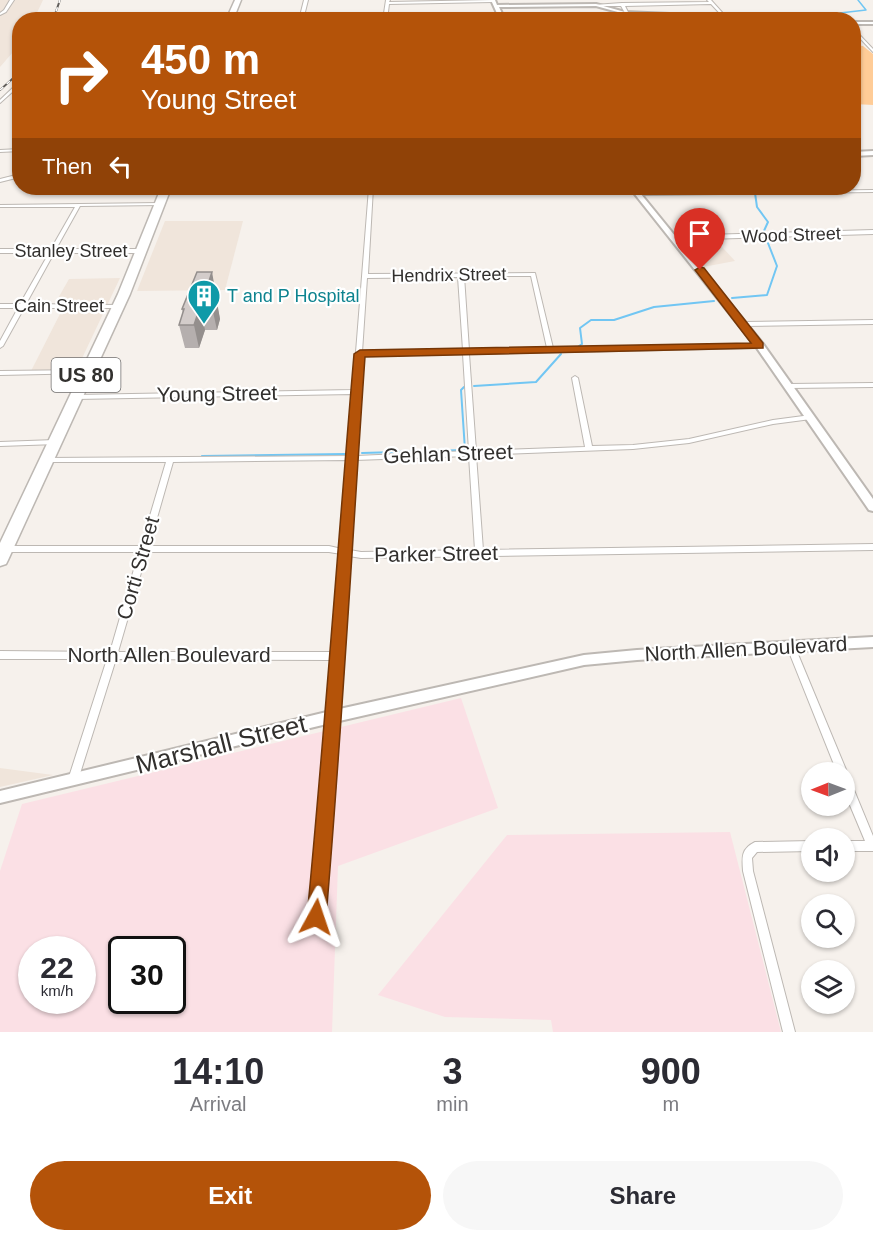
<!DOCTYPE html>
<html lang="en">
<head>
<meta charset="utf-8">
<style>
  body { margin:0; font-family:Arial,sans-serif; background:#f7f7f7; color:#2b2b33; height:100vh; display:flex; flex-direction:column; font-size:22px; white-space:nowrap }
  * { box-sizing:border-box; margin:0 }
  p { font-size:20px; color:#7c7c81 }
  .icon { flex:none; width:33px; height:33px; fill:none; stroke:currentColor; stroke-width:2; stroke-linecap:round; stroke-linejoin:round }
  .map { position:relative; height:1032px; overflow:hidden }
  .sheet { display:flex; flex-direction:column; background:#fff; flex:1 }
  .sheet>* { flex:none }
  .banner { position:absolute; left:12px; top:12px; width:849px; height:183px; border-radius:24px; box-shadow:0 2px 4px #0004; background:#b45309; color:#fff; overflow:hidden }
  .needle { width:39px; rotate:269deg }
  .tools { position:absolute; left:801px; top:762px; display:grid; gap:12px }
  .tools a { display:grid; place-items:center; width:54px; height:54px; border-radius:50%; background:#fff; box-shadow:0 2px 4px #0004; font-size:30px }
  .speed { position:absolute; left:18px; top:936px; display:flex; gap:12px; font-size:30px; font-weight:700; text-align:center }
  .speed>* { display:grid; place-content:center; width:78px; height:78px; border-radius:50%; background:#fff; box-shadow:0 2px 4px #0004; line-height:1 }
  .speed small { font-size:15px; font-weight:400 }
  .speed .limit { border:3px solid #111; border-radius:9px; background:#fff; color:#111 }
  .pin { position:absolute; display:grid; place-items:center; width:51px; height:51px; color:#fff; margin:-62px -26px; border-radius:50% 50% 50% 0; rotate:-45deg; box-shadow:0 0 6px #0007 }
  .pin .icon { rotate:45deg }
  .me { position:absolute; width:66px; margin:-33px; rotate:5deg; stroke-linejoin:round; filter:drop-shadow(0 0 4px #0008) }
  .turn { display:flex; align-items:center; gap:21px; height:126px; padding:0 30px; font-size:27px }
  .turn .icon { width:78px; height:78px; stroke-width:2.5 }
  .turn b { display:block; font-size:42px; line-height:51px }
  .then { display:flex; align-items:center; height:57px; padding:0 30px; background:#0003; gap:12px; font-size:22px }
  .eta { display:flex; justify-content:space-evenly; align-items:center; height:102px; text-align:center }
  .eta b { font-size:36px; font-weight:800; line-height:42px }
  .action { display:flex; gap:12px; margin-top:auto; padding:12px 30px }
  .action a { flex:1; height:69px; border-radius:36px; background:#b45309; color:#fff; font-size:24px; font-weight:800; line-height:69px; text-align:center }
  .action a+a { background:#f7f7f7; color:#2b2b33 }
  .map>svg:first-child { display:block }
  .built { fill:#f0e5db }
  .industrial { fill:#fbe0e5; fill-rule:evenodd }
  .green { fill:#ffcc97 }
  .lines { fill:none; stroke-linecap:round; stroke-linejoin:round }
  .stream-far1 { stroke:#71c6f3; stroke-width:1.5 }
  .stream { stroke:#71c6f3; stroke-width:2 }
  .street-casing { stroke:#bdb8b3; stroke-width:2 }
  .secondary-casing { stroke:#bdb8b3; stroke-width:4 }
  .highway-casing { stroke:#bdb8b3; stroke-width:3 }
  .street { fill:#fff; fill-rule:evenodd }
  .secondary { fill:#fff; fill-rule:evenodd }
  .highway { fill:#fff; fill-rule:evenodd }
  .rail-casing { stroke:#615e5b; stroke-width:2 }
  .rail { stroke:#fff; stroke-width:1.5; stroke-dasharray:4.5; stroke-linecap:butt }
  .wall { fill:#b5afae }
  .shaded-wall { fill:#948f8d }
  .building { fill:#d3ccca; stroke:#948f8d; stroke-width:1.5 }
  .route { fill:#b45309; stroke:#753606; stroke-width:1.5 }
  .labels { text-anchor:middle; stroke-width:4.5; stroke-linejoin:round; paint-order:stroke }
  .far-street-label { font-size:18px; fill:#32302e; stroke:#fff }
  .far-culture-label { font-size:18px; fill:#0d838f; stroke:#fff; text-anchor:start }
  .shield { fill:#fff; stroke:#706e6d; stroke-width:1.5 }
  .shield-label { font-size:20px; font-weight:bold; fill:#32302e }
  .street-label { font-size:21px; fill:#32302e; stroke:#fff }
  .near-street-label { font-size:26px; fill:#32302e; stroke:#fff }
</style>
</head>
<body>
<div class="map">
<svg width="873" height="1032" viewBox="0 0 873 1032">
  <rect width="100%" height="100%" fill="#f6f1ec"/>
  <g class="built">
    <path d="M0,0h43l-9,19 -14,1 -1,25 -19,22z"/>
    <path d="M165,221h78l-18,69 -88,1z"/>
    <path d="M711,235l24,26 -32,6 -25,-31z"/>
    <path d="M120,278l-44,93h-45l31,-61 -10,-1 17,-30z"/>
    <path d="M0,768l53,7 -53,12z"/>
  </g>
  <g class="industrial">
    <path d="M461,698l37,110 -160,58 -6,166h-332v-161l22,-67zM32,950h50v50h-50zM122,950h50v50h-50z"/>
    <path d="M730,832l51,200h-228l-2,-12 -106,-3 -67,-22 129,-160z"/>
  </g>
  <path class="green" d="M856,45l7,1 10,8v51l-19,-1z"/>
  <g class="lines">
    <path class="stream-far1" d="M842,20l-4,-5 2,-2 26,-3 -8,-10"/>
    <g class="stream">
      <path d="M755,193l2,14 11,15 -5,11"/>
      <path d="M732,298l35,-3 10,-29 -11,-28"/>
      <path d="M579,346l3,-2 -2,-16 11,-8h23l40,-13 60,-6"/>
      <path d="M474,386l62,-4 25,-28"/>
      <path d="M362,453l103,-3 -4,-60 3,-3"/>
      <path d="M202,456l143,-2"/>
    </g>
    <g class="street-casing">
      <g id="street">
        <path d="M10,0h4l-8,12 -6,3v-2l4,-3z"/>
        <path d="M304,0h4l-5,20h-4z"/>
        <path d="M386,0h4l-1,2 104,-2 2,1 -2,1 -104,2 -2,16h-4z"/>
        <path d="M707,0h4l18,20h-3l-15,-16 -86,2 7,14h-3l-8,-14h-25l-2,-1 28,-2 87,-1z"/>
        <path d="M794,18h2l1,2h-4z"/>
        <path d="M854,29l19,20v3l-19,-20z"/>
        <path d="M20,81v4l-20,18v-3z"/>
        <path d="M20,149v2l-20,1v-2z"/>
        <path d="M20,174v3l-20,5v-3z"/>
        <path d="M369,188h4l-5,86 167,-1 18,75 207,-4 3,2 -3,2 -291,6 7,97 109,-4 -13,-69 3,-2 3,2 14,68 41,-1 56,-6 84,-19 38,-5 3,2 -3,2 -38,5 -84,19 -56,6 -157,6 7,95 390,-6v6l-512,8 -12,-2 -27,361 -1,4 -4,1 -4,-1 -1,-4 21,-257 -217,-1 -38,121 -2,3 -3,1 -3,-1 -2,-3 39,-121h-107v-8l110,1 29,-100h-134l-3,-1 -1,-2 1,-2 3,-1h136l25,-84h-122l-2,-2 4,-2 303,-2 4,-62 -277,5 -3,-2 3,-2 277,-5zM464,276h67l16,72 -78,2zM458,277l5,73 -101,2 5,-74zM463,354l6,97 -113,5 6,-100zM469,456l6,94 -114,2 -11,-2 5,-90zM348,460l-6,89 -13,-3h-180l24,-84zM147,552h182l12,2 -7,98h-216z"/>
        <path d="M873,190v2l-235,3 -2,-1 2,-1z"/>
        <path d="M160,203l2,1v1l-82,1 -24,43h86l3,2 -3,2h-88l-28,51 92,1 3,2 -1,1h-96l-21,38 -3,2v-7l18,-33h-18v-4h20l29,-51h-49v-4h51l24,-42h-75v-2z"/>
        <path d="M873,230v4l-200,6 -3,-2 3,-2z"/>
        <path d="M873,320v4l-130,2 -3,-2 3,-2z"/>
        <path d="M88,370l2,1v2l-90,2v-4z"/>
        <path d="M873,383v4l-83,1 -3,-2 3,-2z"/>
        <path d="M55,440h2l1,2 -1,2 -57,2v-4z"/>
        <path d="M791,644l3,1 1,2 52,125 -1,2 3,4 24,58v15h-29v-10h21l-21,-50v-19h-7l-50,-125 1,-2z"/>
        <path d="M812,841v10l-55,1 -5,6 1,13 42,161h-12l-40,-161c-1,-14 -2,-22 12,-29z"/>
      </g>
    </g>
    <g class="secondary-casing">
      <g id="secondary">
        <path d="M491,0h4l2,5 99,-1 29,8 178,8h-51l-127,-6 -29,-8 -97,1 6,13h-5z"/>
        <rect x="854" y="22" width="19" height="2"/>
        <path d="M873,151v4l-19,1v-4z"/>
        <path d="M630,188h6l127,156 110,155v12l-4,-1 -112,-162z"/>
        <path d="M873,637v10l-236,13 -53,5 -249,57 -335,81v-12l335,-81 249,-55 53,-5z"/>
      </g>
    </g>
    <g class="highway-casing">
      <g id="highway">
        <path d="M235,0h6l-8,20h-7z"/>
        <path d="M161,188h10l-41,106 -122,266 -2,4 -6,2v-23l118,-249z"/>
      </g>
    </g>
    <use href="#street" class="street"/>
    <use href="#secondary" class="secondary"/>
    <use href="#highway" class="highway"/>
    <g class="rail-casing">
      <g id="rail">
        <path d="M53,20l7,-20"/>
        <path d="M0,90l20,-18"/>
      </g>
    </g>
    <use href="#rail" class="rail"/>
  </g>
  <path class="wall" d="M216,294l-1,2 5,23 -3,11h-12l-6,18h-14l-6,-23 4,-12 -1,-4z"/>
  <g class="shaded-wall">
    <path d="M212,272l4,22 -4,13 -8,-11z"/>
    <path d="M216,296l4,23 -3,11 -5,-23z"/>
    <path d="M200,307l5,23 -6,18 -5,-23z"/>
  </g>
  <path class="building" d="M197,272h15l-8,24h12l-4,11h-12l-6,18h-15l5,-16h-2z"/>
  <path class="route" d="M700,267l4,1 59,75v5l-398,9c-13,187 -23,374 -39,560l-3,7 -7,3 -6,-3 -3,-7c18,-187 31,-375 47,-563l6,-4 391,-7 -56,-73z"/>
  <defs>
    <g id="building-pin" transform="scale(1.725)"><path d="M0 17L-7.5 6A9.5 9.5 0 1 1 7.5 6Z" fill="#0f9aa8" stroke="#fff"/><path d="M-4-6H4V6H1V3H-1V6H-4ZM-2.5-4.3h1.7v1.8h-1.7ZM.8-4.3h1.7v1.8H.8ZM-2.5-1h1.7V.8h-1.7ZM.8-1h1.7V.8H.8Z" fill="#fff"/></g>
  </defs>
  <g fill-rule="evenodd">
    <use href="#building-pin" x="204" y="296"/>
  </g>
  <g class="labels">
    <g class="far-street-label">
      <text transform="translate(791 235) rotate(-2)" y="6">Wood Street</text>
      <text x="71" y="257">Stanley Street</text>
      <text transform="translate(449 275) rotate(-1)" y="6">Hendrix Street</text>
      <text x="59" y="312">Cain Street</text>
    </g>
    <g class="far-culture-label">
      <text x="227" y="302">T and P Hospital</text>
    </g>
    <rect class="shield" x="51.5" y="358" width="69" height="34" rx="4.5"/>
    <g class="shield-label">
      <text x="86" y="382">US 80</text>
    </g>
    <g class="street-label">
      <text transform="translate(217 394) rotate(-1)" y="7">Young Street</text>
      <text transform="translate(448 454) rotate(-2)" y="7">Gehlan Street</text>
      <text transform="translate(436 554) rotate(-1)" y="7">Parker Street</text>
      <text transform="translate(138 568) rotate(-74)" y="7">Corti Street</text>
      <text transform="translate(746 649) rotate(-3)" y="7">North Allen Boulevard</text>
      <text x="169" y="662">North Allen Boulevard</text>
    </g>
    <g class="near-street-label">
      <text transform="translate(221 744) rotate(-14)" y="9">Marshall Street</text>
    </g>
  </g>
</svg>
<div class="tools">
<a><svg class="needle" viewBox="-14 -14 28 28"><path d="M0-13l5 13h-10z" fill="#e53935"/><path d="M0 13l5-13h-10z" fill="#7c7c81"/></svg></a>
<a><svg class="icon" aria-label="sound" viewBox="0 0 24 24"><path d="M4 9h4l5-4v14l-5-4H4zM17 9q2 3 0 6"/></svg></a>
<a><svg class="icon" aria-label="search" viewBox="0 0 24 24"><circle cx="10" cy="10" r="6"/><path d="M15 15l6 6"/></svg></a>
<a><svg class="icon" aria-label="layers" viewBox="0 0 24 24"><path d="M12 4l9 5-9 5-9-5zM3 14l9 5 9-5"/></svg></a>
</div>
<div class="speed"><div>22<small>km/h</small></div><div class="limit">30</div></div>
<div class="pin" style="left:700px;top:270px;background:#d93025"><svg class="icon" aria-label="arrive" viewBox="0 0 24 24"><path d="M6 21V4h12l-3 4 3 4H6"/></svg></div>
<svg class="me" style="left:316px;top:917px" viewBox="-20 -20 40 40"><path d="M0-17L14 15 0 8-14 15z" fill="#b45309" stroke="#fff" stroke-width="4"/></svg>
<div class="banner">
<div class="turn"><svg class="icon" aria-label="right" viewBox="0 0 24 24"><path d="M7 20v-9h11M14 6l5 5-5 5"/></svg><div><b>450 m</b>Young Street</div></div>
<div class="then">Then<svg class="icon" aria-label="left" viewBox="0 0 24 24"><path d="M17 20v-9H6M10 6l-5 5 5 5"/></svg></div>
</div>
</div>
<section class="sheet">
<div class="eta">
<div><b>14:10</b><p>Arrival</p></div>
<div><b>3</b><p>min</p></div>
<div><b>900</b><p>m</p></div>
</div>
<div class="action"><a>Exit</a><a>Share</a></div>
</section>
</body>
</html>
